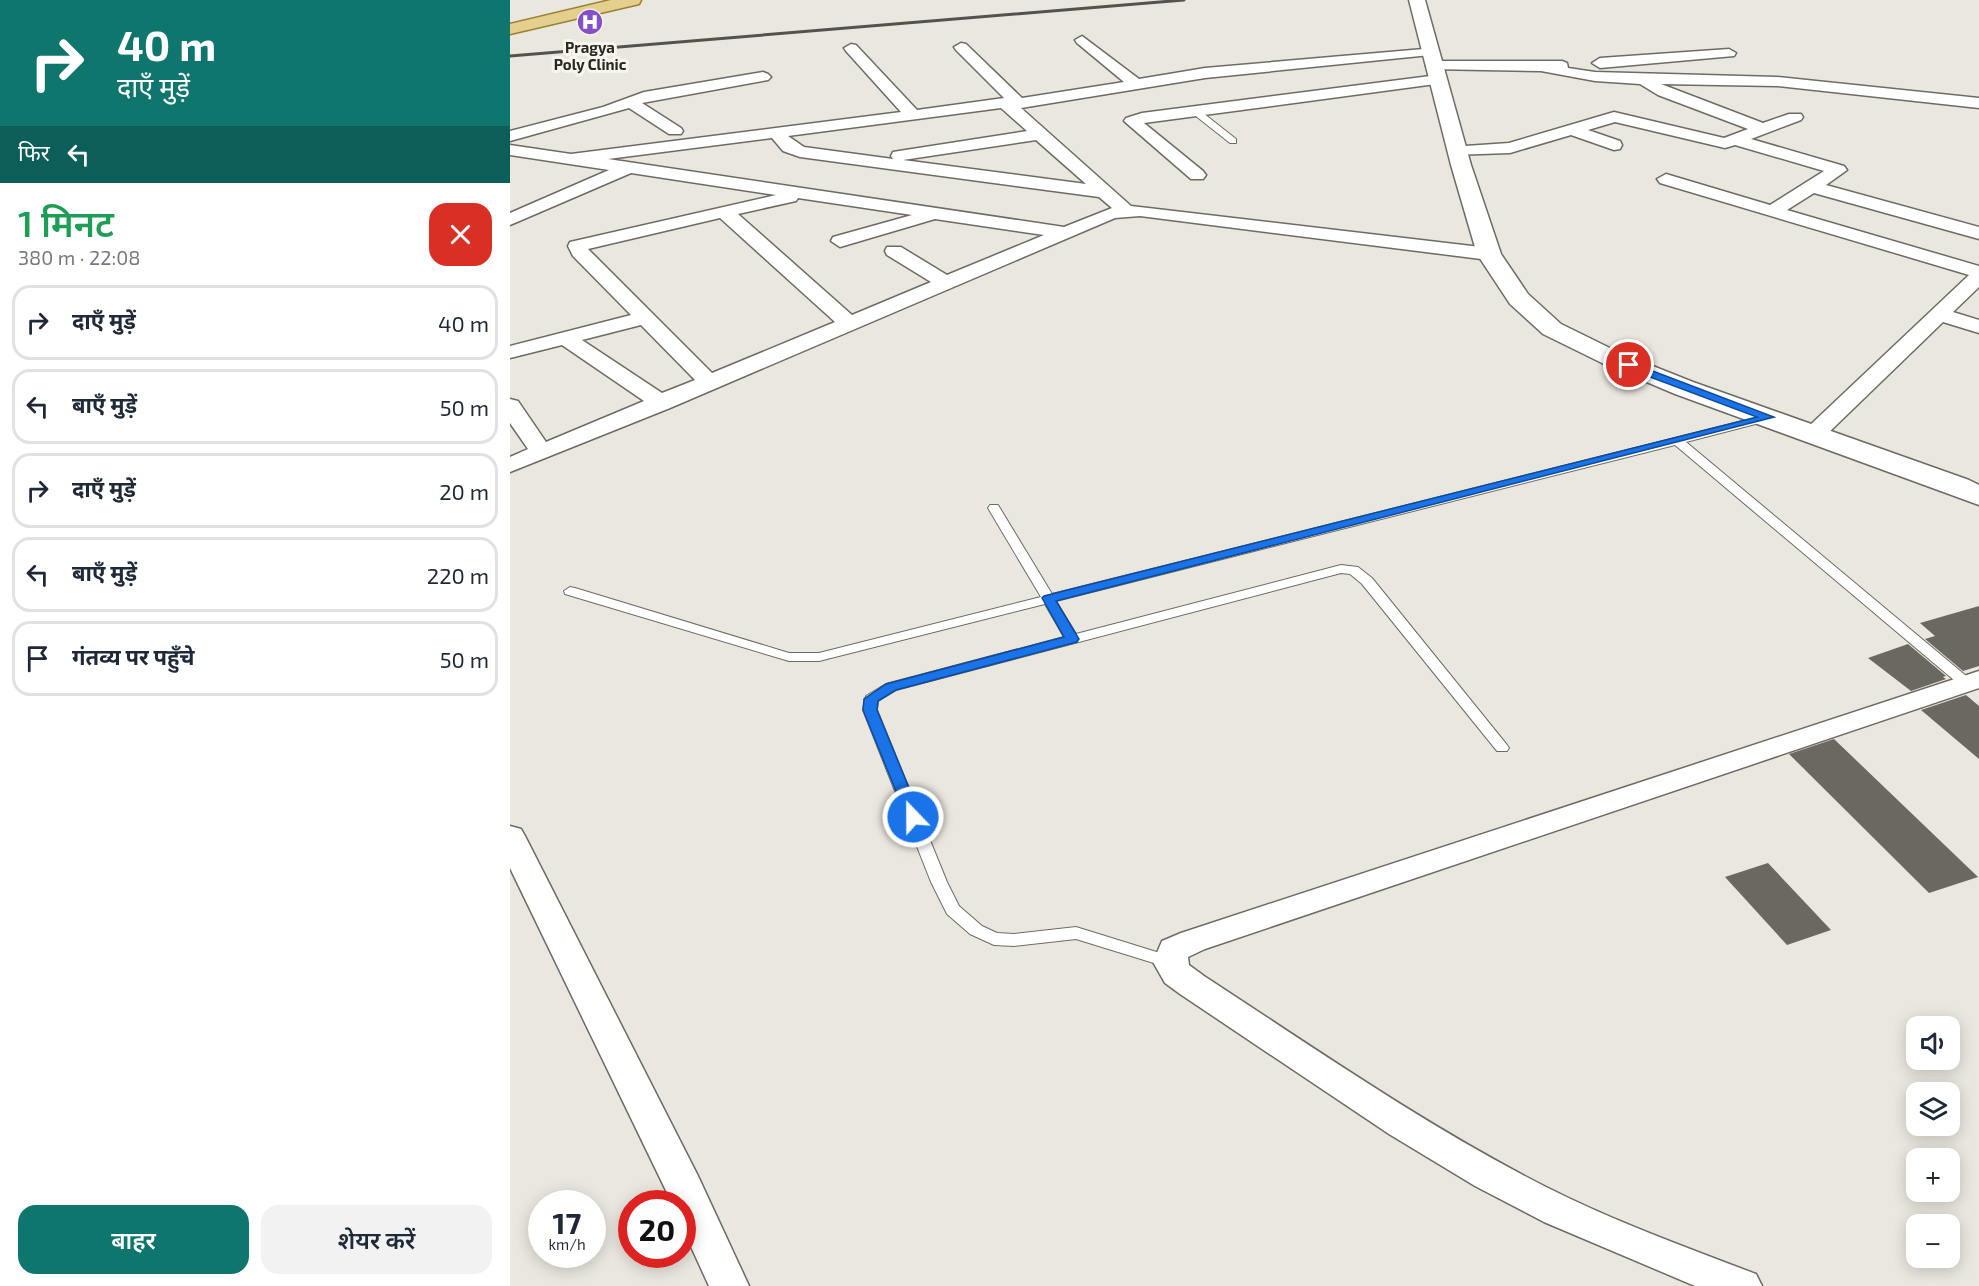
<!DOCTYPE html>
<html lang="hi">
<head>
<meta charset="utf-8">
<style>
  body { margin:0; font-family:"Exo 2","Noto Sans Devanagari",sans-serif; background:#f2f2f3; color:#1f2937; height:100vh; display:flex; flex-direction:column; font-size:22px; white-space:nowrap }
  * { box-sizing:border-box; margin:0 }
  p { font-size:20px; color:#747a83 }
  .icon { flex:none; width:33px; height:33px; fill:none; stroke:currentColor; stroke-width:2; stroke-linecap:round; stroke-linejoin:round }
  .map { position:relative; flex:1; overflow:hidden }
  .panel { display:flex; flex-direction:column; background:#fff; width:510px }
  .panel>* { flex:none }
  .hud { background:#0f766e; color:#fff; overflow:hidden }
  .buttons { position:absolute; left:1396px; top:1016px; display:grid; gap:12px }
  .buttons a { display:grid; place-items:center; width:54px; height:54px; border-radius:12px; background:#fff; box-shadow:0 3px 15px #0003; font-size:30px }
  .speed { position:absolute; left:18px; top:1190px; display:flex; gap:12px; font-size:30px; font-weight:700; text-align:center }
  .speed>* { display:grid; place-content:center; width:78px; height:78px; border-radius:50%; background:#fff; box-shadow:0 3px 15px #0003; line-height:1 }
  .speed small { font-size:15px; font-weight:400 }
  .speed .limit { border:9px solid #d22; background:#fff; color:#111 }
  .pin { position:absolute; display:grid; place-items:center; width:51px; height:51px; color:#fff; margin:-26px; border:3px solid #fff; border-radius:50%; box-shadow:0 2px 6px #0007 }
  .me { position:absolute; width:66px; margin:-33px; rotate:338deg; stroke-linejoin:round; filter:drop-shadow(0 0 4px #0008) }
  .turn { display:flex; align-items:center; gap:21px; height:126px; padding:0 18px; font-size:27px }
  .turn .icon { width:78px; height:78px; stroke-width:2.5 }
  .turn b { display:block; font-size:42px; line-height:51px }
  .then { display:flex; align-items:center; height:57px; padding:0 18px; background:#0003; gap:12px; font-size:22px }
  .round { display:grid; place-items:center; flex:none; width:63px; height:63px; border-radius:18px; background:#f2f2f3 }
  .head { display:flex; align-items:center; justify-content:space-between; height:102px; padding:0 18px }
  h1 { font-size:36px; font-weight:600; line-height:45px; color:#1e9e55 }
  .cta { display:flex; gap:12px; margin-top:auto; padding:12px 18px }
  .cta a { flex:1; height:69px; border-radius:18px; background:#0f766e; color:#fff; font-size:24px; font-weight:600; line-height:69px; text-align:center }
  .cta a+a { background:#f2f2f3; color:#1f2937 }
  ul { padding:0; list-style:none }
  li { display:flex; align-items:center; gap:18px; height:75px; margin:0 12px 9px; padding:0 6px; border:3px solid #e0e1e3; border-radius:18px }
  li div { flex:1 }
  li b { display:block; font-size:22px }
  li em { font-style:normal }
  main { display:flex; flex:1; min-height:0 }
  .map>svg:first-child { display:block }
  .building { fill:#6b6861 }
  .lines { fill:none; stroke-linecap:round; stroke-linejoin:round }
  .lane-casing { stroke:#6e6b64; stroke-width:2 }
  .street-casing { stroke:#6e6b64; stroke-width:3 }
  .secondary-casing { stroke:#6e6b64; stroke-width:3 }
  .primary-casing { stroke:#988037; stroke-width:3 }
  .lane { fill:#fff; fill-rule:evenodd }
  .street { fill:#fff; fill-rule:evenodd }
  .secondary { fill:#fff; fill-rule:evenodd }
  .primary { fill:#e5cf8c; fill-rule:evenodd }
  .rail { stroke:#54524e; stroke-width:3 }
  .route { fill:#1a73e8; stroke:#114b97; stroke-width:1.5 }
  .labels { text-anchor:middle; stroke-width:6; stroke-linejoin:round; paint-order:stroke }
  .far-poi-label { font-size:15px; font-weight:bold; fill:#292825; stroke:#f7f5ec }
</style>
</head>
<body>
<main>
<section class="panel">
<div class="hud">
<div class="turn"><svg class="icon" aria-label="right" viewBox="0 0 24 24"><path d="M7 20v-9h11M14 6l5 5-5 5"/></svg><div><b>40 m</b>दाएँ मुड़ें</div></div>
<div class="then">फिर<svg class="icon" aria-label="left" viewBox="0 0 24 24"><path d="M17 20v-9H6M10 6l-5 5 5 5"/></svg></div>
</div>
<div class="head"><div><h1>1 मिनट</h1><p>380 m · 22:08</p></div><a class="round" style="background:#d93025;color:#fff"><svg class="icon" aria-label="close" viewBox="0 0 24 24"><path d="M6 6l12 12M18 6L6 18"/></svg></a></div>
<ul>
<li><svg class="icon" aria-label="right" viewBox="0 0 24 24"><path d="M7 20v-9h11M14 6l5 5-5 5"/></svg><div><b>दाएँ मुड़ें</b></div><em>40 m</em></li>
<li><svg class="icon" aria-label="left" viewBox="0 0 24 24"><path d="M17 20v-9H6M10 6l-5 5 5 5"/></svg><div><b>बाएँ मुड़ें</b></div><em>50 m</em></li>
<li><svg class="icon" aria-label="right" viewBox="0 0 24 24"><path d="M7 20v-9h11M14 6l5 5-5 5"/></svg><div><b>दाएँ मुड़ें</b></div><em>20 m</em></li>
<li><svg class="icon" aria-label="left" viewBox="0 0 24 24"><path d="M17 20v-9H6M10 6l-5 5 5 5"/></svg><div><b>बाएँ मुड़ें</b></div><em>220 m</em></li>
<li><svg class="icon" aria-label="arrive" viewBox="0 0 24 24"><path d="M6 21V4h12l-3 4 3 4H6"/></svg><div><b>गंतव्य पर पहुँचे</b></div><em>50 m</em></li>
</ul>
<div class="cta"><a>बाहर</a><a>शेयर करें</a></div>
</section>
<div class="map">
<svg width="1469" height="1286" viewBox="0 0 1469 1286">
  <rect width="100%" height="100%" fill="#eae7df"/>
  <g class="building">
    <path d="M1469,606v60l-16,5 -38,-32 10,-3 -15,-13z"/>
    <path d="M1398,644l38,32 -3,1 3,2 -35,12 -43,-33z"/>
    <path d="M1456,695l13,11v53l-58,-49z"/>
    <path d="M1324,739l144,138 -49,16 -140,-139z"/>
    <path d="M1258,863l63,67 -44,15 -62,-68z"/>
  </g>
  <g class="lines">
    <g class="lane-casing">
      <g id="lane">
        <path d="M682,109h6l38,30v4h-6l-38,-30z"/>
        <path d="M1257,415l6,3 -2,2 -85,22 285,238 2,3 -2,3h-10l-286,-241 -619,156 20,33 265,-69 17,2 14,11 135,167 2,3 -2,3h-10l-135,-167 -12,-10 -9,-1 -445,117 -18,11 -1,9 70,172 12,24 23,20 15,7 17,1 62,-7 100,31 2,4 -2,4 -6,2 -94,-29 -62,7 -20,-1 -24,-11 -23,-20 -16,-32 -68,-172 3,-14 20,-12 178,-47 -19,-33 -226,57h-30l-224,-67 -1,-3 6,-4 5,1 214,65h30l222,-56 -53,-89 2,-3h8l54,89z"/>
      </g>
    </g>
    <g class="street-casing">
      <g id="street">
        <path d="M572,36l57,43 66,-11 230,-20 2,3 -7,4 -225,23 -184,30 110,98 358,42 10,6 -10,6 -349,-44 -25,2 -445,190 -160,64v-15l18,-8 -18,-26v-24l8,2 28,41 98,-41 -82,-56 -52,13v-12l121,-31 -58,-59 -5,-10 2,-4 206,-47 -145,-22 -121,52v-12l99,-43 -99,-15v-10l61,9 330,-42 -55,-61 -2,-3 7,-4 5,1 61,65 87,-12 -48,-48 -2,-3 7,-4 5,1 56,54 102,-16 -47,-39 -2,-3zM491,108l26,23 -128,20 -6,1 -2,4 2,3 -89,-12 -16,-11zM262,138l11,13 17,6 299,40 13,11 -48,19 -456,-68zM526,140l50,44 -183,-24zM288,198l114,17 -79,22 -2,4 9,6 95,-28 109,16 -97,40 -46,-28h-14l-2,4 2,4 44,27 -79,33 -114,-101 58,-13zM210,218l115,104 -123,51 -124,-124zM131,325l54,55 -33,13 -80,-53z"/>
        <path d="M1219,49l7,4 -2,3 -134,12 -8,-5 8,-5z"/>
        <path d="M924,61h128l5,2 1,5 27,4 182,5 202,21v10l-202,-22 -116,-2 102,39 26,-9h12l2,3 -2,3 -50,19 93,27 3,4 -21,15 153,42v12l-165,-46 -27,17 192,56v21l-26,25 26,8v13l-36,-11 -120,116h-16l-3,-5 3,-5 162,-153 -309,-92 -3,-4 9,-5 104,31 54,-34 -89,-26 -10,3 -110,-26 -27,8 32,11 2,4 -2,4 -6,1 -43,-15 -61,18 -59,2 -2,-4 2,-4 58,-4 105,-31 110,26 24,-9 -90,-34 -18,-11 -45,-3 -54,-10 -112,-2 -3,-3z"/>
        <path d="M253,72l5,2 3,3 -3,3 -126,23 39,25 2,3 -2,3h-12l-40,-26 -119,33v-10l93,-24 41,-15z"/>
        <path d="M928,75l8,5 -3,3 -299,40 59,48 3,4 -3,4h-12l-67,-58 2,-3 16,-5z"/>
        <path d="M1469,671v17l-774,261 -17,8 1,8 15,11c112,73 222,150 342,211 67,34 139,60 210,87l6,12h-67l-151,-64 -69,-36 -86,-52 -209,-140 -15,-11 -12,-21 9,-21 19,-8z"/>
        <path d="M0,826l11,3 4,7 173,340 51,110h-40l-27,-59v-24h-10l-162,-335z"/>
      </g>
    </g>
    <g class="secondary-casing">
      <path id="secondary" d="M899,0h16l46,165 30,89 27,40 33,30 59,29 73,29 276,98 10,5v20l-304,-111 -73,-31 -59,-29 -33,-30 -33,-50 -26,-89z"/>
    </g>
    <g class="primary-casing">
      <path id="primary" d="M101,0h30l-2,4 -129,30v-10z"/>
    </g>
    <use href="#lane" class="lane"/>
    <use href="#street" class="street"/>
    <use href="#secondary" class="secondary"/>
    <use href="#primary" class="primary"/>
    <path class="rail" d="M0,56l674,-56"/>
  </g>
  <path class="route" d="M1119,362l145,55 -718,184 23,38 -2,3 -181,48 -18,11 -1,9 44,107 -8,5 -5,-1 -45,-111 1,-11 22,-15 178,-47 -22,-39 2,-2 713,-179 -131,-49v-5z"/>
  <defs>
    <g id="hospital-disc" transform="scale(1.35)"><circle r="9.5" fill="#8450c8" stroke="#f7f5ec"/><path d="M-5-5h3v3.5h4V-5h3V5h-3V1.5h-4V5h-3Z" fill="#fff"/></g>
  </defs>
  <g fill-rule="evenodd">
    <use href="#hospital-disc" x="80" y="22"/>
  </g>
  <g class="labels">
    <g class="far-poi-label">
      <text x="80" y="53">Pragya<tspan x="80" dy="17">Poly Clinic</tspan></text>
    </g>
  </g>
</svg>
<div class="buttons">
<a><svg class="icon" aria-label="sound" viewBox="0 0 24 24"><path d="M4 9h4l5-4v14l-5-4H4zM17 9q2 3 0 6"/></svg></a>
<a><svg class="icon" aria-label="layers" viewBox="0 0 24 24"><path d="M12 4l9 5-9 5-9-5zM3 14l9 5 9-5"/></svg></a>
<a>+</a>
<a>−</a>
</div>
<div class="speed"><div>17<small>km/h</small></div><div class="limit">20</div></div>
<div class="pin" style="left:1119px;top:365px;background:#d93025"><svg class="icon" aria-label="arrive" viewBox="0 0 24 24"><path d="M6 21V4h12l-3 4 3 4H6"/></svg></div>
<svg class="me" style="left:403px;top:817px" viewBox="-20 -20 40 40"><circle r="17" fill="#1a73e8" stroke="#fff" stroke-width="3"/><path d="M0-11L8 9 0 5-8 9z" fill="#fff"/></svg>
</div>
</main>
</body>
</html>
